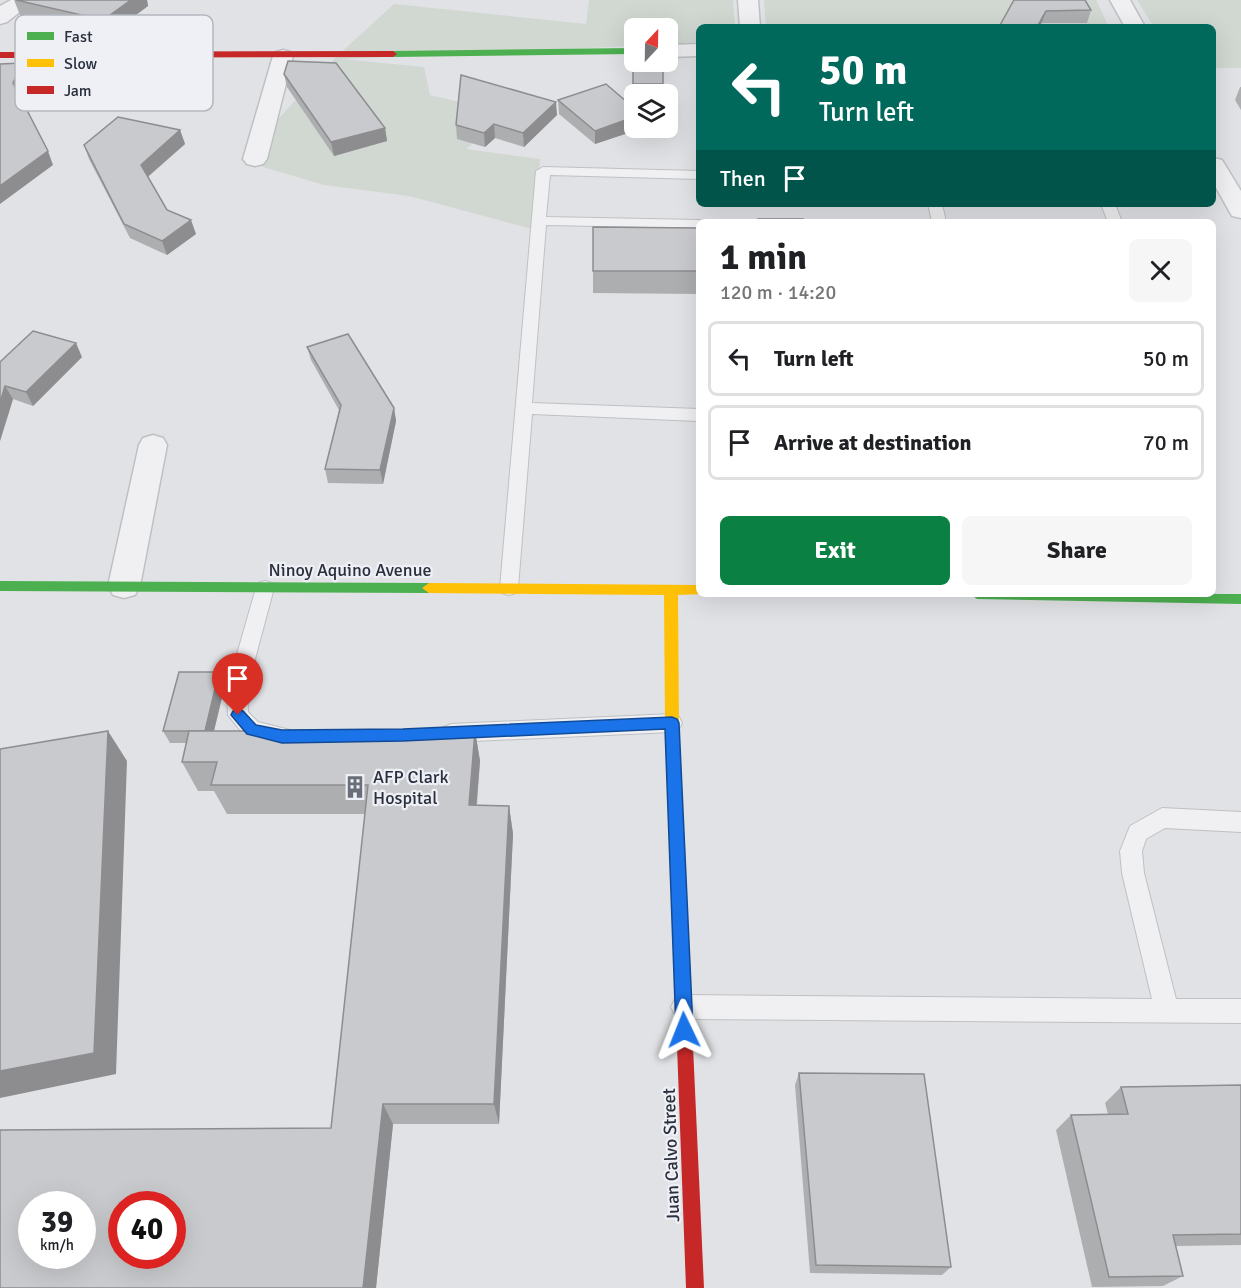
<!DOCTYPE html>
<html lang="en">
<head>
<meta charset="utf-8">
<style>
  body { margin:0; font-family:Signika,sans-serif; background:#f6f6f6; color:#202124; height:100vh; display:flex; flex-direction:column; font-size:22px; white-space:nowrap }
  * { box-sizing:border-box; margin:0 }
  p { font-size:20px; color:#757577 }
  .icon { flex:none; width:33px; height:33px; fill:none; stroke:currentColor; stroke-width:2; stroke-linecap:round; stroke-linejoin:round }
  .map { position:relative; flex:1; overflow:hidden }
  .sheet { position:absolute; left:696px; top:219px; width:520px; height:378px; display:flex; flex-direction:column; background:#fff; border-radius:9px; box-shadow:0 6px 24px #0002 }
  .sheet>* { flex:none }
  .hud { position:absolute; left:696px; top:24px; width:520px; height:183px; border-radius:9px; box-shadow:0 6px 24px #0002; background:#00695c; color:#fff; overflow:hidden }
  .needle { width:39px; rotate:22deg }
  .buttons { position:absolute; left:624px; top:18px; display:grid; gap:12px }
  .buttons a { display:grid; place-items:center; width:54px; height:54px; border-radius:9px; background:#fff; box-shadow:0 6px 24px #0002; font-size:30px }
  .speed { position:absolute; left:18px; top:1191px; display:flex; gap:12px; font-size:30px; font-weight:700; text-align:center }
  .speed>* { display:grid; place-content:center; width:78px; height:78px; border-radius:50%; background:#fff; box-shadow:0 6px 24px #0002; line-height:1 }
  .speed small { font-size:15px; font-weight:400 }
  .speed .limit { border:9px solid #d22; background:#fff; color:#111 }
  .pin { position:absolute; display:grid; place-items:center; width:51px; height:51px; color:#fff; margin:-62px -26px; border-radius:50% 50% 50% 0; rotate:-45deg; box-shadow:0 0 6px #0007 }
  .pin .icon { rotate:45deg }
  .me { position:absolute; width:66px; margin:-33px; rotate:358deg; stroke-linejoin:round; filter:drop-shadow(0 0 4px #0008) }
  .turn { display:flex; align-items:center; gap:21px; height:126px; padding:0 24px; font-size:27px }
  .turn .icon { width:78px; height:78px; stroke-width:2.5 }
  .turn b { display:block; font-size:42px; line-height:51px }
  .then { display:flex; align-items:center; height:57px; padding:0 24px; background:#0003; gap:12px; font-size:22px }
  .round { display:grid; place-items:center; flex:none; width:63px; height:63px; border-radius:9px; background:#f6f6f6 }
  .overview { display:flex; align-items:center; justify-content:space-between; height:102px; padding:0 24px }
  h1 { font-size:36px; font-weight:700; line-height:45px }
  .cta { display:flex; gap:12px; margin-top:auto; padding:12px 24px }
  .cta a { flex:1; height:69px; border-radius:9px; background:#0b8043; color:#fff; font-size:24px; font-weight:700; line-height:69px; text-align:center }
  .cta a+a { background:#f6f6f6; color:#202124 }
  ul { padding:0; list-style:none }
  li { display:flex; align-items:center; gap:18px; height:75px; margin:0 12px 9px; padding:0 12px; border:3px solid #e0e0e0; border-radius:9px }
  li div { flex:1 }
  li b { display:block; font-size:22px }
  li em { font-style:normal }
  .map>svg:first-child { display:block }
  .green { fill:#d0d8d1 }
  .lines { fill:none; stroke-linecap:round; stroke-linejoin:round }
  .lane-casing { stroke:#bfc0c3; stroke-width:2 }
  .street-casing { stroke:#bfc0c3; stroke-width:3 }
  .lane { fill:#f0f0f2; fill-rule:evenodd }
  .street { fill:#f0f0f2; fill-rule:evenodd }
  .fast { fill:#4caf50; fill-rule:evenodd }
  .slow { fill:#ffc107; fill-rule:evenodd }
  .jam { fill:#c62828; fill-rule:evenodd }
  .wall { fill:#adaeb0 }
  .shaded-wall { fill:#8d8d90 }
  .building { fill:#c9cacd; stroke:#8d8d90; stroke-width:1.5; fill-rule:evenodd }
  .route { fill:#1a73e8; stroke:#114b97; stroke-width:1.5 }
  .labels { text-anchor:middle; stroke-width:4.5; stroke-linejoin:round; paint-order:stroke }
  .street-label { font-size:18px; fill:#292f3d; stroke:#eef0f5 }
  .poi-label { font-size:18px; fill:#292f3d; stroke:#eef0f5; text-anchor:start }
  .key { fill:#eef0f5; stroke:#b3b6be; stroke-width:1.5 }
  .key-label { font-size:16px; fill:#292f3d }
</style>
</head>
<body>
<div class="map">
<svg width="1241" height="1288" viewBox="0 0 1241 1288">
  <rect width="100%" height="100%" fill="#e1e2e5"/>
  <g class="green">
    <path d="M589,0h144l2,27h-36v15l-31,2v-16h-34v18l-292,13 82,8 6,28 79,19 -43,35 74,10 -4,71 -127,-34 -85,-11 -84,-25 95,-102 59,-54 192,20z"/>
    <path d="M764,0h332l13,27h-343z"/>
    <path d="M1137,0h104v68h-27v-41h-60z"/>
  </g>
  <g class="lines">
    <g class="lane-casing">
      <g id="lane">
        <path d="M543,167l156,4v8l-149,-4 -4,42 153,3 6,2h-6v6l-153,-3 -14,178 167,6v12l-167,-7 -14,174 -2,5 -7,2 -7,-2 -2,-5 36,-417z"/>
        <path d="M928,204h14l4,18h-14z"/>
        <path d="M1101,204h14l7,18h-14z"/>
        <path d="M265,581l7,2 2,5 -27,101 1,23 10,10 32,8 3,6 -3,6 -7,3 -38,-9 -17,-21 -1,-26 29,-101 2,-5z"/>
        <path d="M672,714l7,3 3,6 -3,6 -7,3 -221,10 -7,-3 -3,-6 3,-6 7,-3z"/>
        <path d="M1162,808l79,4v20l-76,-4 -19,11 -4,12 2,22 32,126h65v24l-558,-4 -8,-4 -4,-8 4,-8 8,-4 469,4 -30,-126 -2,-22 10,-25z"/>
      </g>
    </g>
    <g class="street-casing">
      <g id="street">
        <path d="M11,0h24l-28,22 -7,2v-18z"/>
        <path d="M738,0h20l2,27h-20z"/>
        <path d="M1110,0h20l15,27h-20z"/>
        <path d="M699,44v12l-31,1v-12z"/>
        <path d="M283,50l7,2 3,4 -26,103 -4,5 -8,2 -8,-2 -4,-5 30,-103 3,-4z"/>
        <path d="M1214,158l8,2 19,31v27l-9,-2 -18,-32z"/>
        <path d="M153,435l10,3 4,7 -27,141 -5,9 -11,3 -11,-3 -5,-9 31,-141 4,-7z"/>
      </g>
    </g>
    <use href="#lane" class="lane"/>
    <use href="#street" class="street"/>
    <g class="fast">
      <path d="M634,48v6l-241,3 -4,-3 4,-3z"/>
      <path d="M0,581l429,2 7,5 -7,5 -429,-2z"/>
      <path d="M970,594h271v10l-264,-5z"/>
    </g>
    <path class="slow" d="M429,583l270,2v9h3l-24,1 1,128 14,323 -2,6 -6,2 -6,-2 -2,-6 -12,-323 -1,-128 -235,-2 -7,-5z"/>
    <g class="jam">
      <path d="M0,52l393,-1 4,3 -4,3 -393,1z"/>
      <path d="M685,1038l6,2 2,6 11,242h-18l-9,-242 2,-6z"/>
    </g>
  </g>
  <g class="wall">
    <path d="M14,0h133l1,6 -39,29 -89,-20z"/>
    <path d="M1014,0l77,10 -4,13h-45z"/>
    <path d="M633,53l30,31v10h-29v4h-1z"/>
    <path d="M284,74l101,54 2,13 -53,15 -47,-69z"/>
    <path d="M1240,87h1v23l-6,-10z"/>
    <path d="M558,100l85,28 -48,16 -36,-30z"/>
    <path d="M557,115l-33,32 -29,-9 -10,9 -28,-8 -1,-14z"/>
    <path d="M180,130l5,14 -37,33 19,33 29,24 -29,21 -37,-17 -41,-79 -5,-14z"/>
    <path d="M699,228v66l-106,-1v-22z"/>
    <path d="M307,347l87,61 2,13 -13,63 -55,-1 -3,-14 14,-59 -28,-50z"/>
    <path d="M82,357l-49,49 -20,-7 -13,42v-79z"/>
    <path d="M219,672l6,13 -11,46h261l5,30 -3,44 32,1 4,28 -14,290h-106l-17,164h-376l331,-160 34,-314h-138l-13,-23h-16l-16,-29 4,-19h-16l-7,-12z"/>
    <path d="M799,1073l152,194 -9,8 -132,-2 -15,-188z"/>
    <path d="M1241,1085v160l-65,1 7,30 -20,10 -71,1 -36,-157 15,-15 37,-1 -3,-11 16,-16z"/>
  </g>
  <g class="shaded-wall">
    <path d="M131,0h16l1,6 -39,29 -6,-15z"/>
    <path d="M1046,11l-6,16h-3z"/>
    <path d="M22,63l6,13 -9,21 -6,-14z"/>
    <path d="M556,102l1,13 -33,32 -1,-14z"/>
    <path d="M634,117v11h9l-48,16v-13z"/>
    <path d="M494,124l1,14 -10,9 -1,-14z"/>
    <path d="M385,128l2,13 -53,15 -3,-14z"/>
    <path d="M180,130l5,14 -39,34 -5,-13z"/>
    <path d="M48,151l5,14 -53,39v-18z"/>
    <path d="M191,220l5,14 -29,21 -5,-14z"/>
    <path d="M76,343l6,14 -49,49 -7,-14z"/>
    <path d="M5,386l8,13 -13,42v-38z"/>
    <path d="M394,408l2,13 -13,63 -3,-14z"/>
    <path d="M219,672l6,13 -14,58 -6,-12z"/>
    <path d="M108,731l19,30 -11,313 -116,24v-27z"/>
    <path d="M475,731l5,30 -6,72 -5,-28z"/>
    <path d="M509,806l4,28 -14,290 -5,-20z"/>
    <path d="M383,1104l10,20 -17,164h-13z"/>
  </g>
  <g class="building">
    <path d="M16,0h115l-28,20z"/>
    <path d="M1014,0h71l6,10 -45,1 -9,16h-38z"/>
    <path d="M633,53h1v9h29v22h-30z"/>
    <path d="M288,61l48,2 49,65 -54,14 -47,-68z"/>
    <path d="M22,63l-9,20 35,68 -48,35v-122z"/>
    <path d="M461,75l95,27 -33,31 -29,-9 -10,9 -28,-8z"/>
    <path d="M606,84l28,24v9l-39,14 -37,-31z"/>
    <path d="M118,117l62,13 -39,35 26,45 24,10 -29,21 -38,-17 -40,-79z"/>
    <rect x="758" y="219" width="45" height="3"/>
    <path d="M593,227l106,1v43h-106z"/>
    <path d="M33,331l43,12 -50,49 -21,-6 -5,17v-41z"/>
    <path d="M348,334l46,74 -14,62 -55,-1 16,-64 -34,-58z"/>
    <path d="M179,672h40l-14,59h-42z"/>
    <path d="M108,731l-14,322 -94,18v-322z"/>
    <path d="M189,731h286l-6,74 40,1 -15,298h-111l-20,184h-363v-158l331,-2 37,-343h-157l6,-23h-35zM32,1204h50v52h-50zM122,1204h50v52h-50z"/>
    <path d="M799,1073l125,1 27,193 -135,-2z"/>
    <path d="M1241,1085v149l-68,1 10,41 -74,1 -38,-162 57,-1 -7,-27z"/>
  </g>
  <path class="route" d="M238,709l5,2 13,14 26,5 121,-1 269,-12 5,2 2,4 14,307 -3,6 -6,3 -6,-3 -2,-6 -11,-301 -262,12 -121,2 -35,-9 -16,-19 2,-4z"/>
  <defs>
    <g id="building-bare" transform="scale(1.8)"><path d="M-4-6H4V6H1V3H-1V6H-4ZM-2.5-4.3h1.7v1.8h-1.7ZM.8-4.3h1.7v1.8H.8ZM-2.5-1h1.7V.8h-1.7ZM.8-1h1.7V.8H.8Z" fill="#696e78" stroke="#eef0f5" stroke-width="2.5" paint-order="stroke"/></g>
  </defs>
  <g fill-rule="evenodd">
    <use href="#building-bare" x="355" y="787"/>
  </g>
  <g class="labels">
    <g class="street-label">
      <text x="350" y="576">Ninoy Aquino Avenue</text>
      <text transform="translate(671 1155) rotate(-92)" y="6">Juan Calvo Street</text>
    </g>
    <g class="poi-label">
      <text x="373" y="783">AFP Clark<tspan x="373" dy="21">Hospital</tspan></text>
    </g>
  </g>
  <rect x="15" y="15" width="198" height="96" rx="9" class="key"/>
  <rect x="27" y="32" width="27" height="8" fill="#4caf50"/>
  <rect x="27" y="59" width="27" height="8" fill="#ffc107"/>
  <rect x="27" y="86" width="27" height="8" fill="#c62828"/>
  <g class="key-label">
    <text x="64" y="42">Fast</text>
    <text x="64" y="69">Slow</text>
    <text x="64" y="96">Jam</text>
  </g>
</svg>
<div class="buttons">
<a><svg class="needle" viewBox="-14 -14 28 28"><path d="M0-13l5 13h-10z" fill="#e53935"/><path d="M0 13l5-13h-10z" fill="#757577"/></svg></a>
<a><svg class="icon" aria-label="layers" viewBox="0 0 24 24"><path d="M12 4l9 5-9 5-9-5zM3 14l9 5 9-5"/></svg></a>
</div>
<div class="speed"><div>39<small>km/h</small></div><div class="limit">40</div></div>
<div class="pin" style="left:238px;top:715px;background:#d93025"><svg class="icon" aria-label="arrive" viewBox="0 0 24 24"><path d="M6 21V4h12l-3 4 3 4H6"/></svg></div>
<svg class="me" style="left:684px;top:1030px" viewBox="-20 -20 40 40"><path d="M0-17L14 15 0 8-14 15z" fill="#1a73e8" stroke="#fff" stroke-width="4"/></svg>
<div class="hud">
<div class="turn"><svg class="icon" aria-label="left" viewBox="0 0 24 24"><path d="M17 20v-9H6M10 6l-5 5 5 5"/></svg><div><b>50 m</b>Turn left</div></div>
<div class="then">Then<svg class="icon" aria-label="arrive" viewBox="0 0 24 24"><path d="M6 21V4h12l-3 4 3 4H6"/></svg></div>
</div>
<section class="sheet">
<div class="overview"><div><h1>1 min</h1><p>120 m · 14:20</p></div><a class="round"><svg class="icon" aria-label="close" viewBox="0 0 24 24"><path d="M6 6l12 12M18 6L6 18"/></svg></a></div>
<ul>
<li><svg class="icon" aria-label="left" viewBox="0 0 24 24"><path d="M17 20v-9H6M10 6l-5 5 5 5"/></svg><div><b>Turn left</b></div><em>50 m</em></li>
<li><svg class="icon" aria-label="arrive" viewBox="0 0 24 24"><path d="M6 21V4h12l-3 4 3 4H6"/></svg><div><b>Arrive at destination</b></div><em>70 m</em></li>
</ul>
<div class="cta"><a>Exit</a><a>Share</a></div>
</section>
</div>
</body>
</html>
